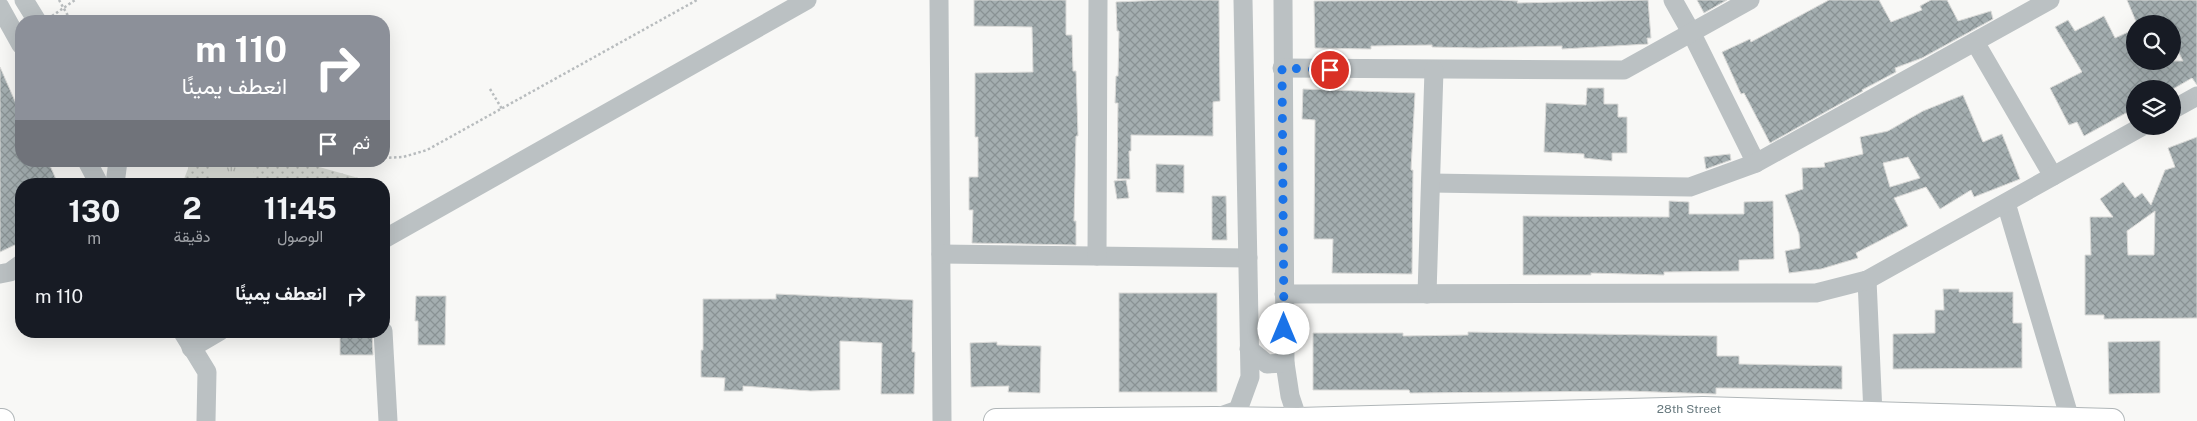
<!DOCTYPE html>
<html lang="ar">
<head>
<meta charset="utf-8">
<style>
  body { margin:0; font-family:"Public Sans",Vazirmatn,sans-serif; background:#242831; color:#f1f3f6; direction:rtl; height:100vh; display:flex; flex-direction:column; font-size:19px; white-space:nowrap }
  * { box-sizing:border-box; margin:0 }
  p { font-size:16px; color:#9ea1a6 }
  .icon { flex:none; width:28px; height:28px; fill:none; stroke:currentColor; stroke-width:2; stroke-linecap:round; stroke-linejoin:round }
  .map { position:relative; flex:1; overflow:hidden; direction:ltr }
  .panel { position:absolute; left:15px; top:178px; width:375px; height:160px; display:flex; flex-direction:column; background:#171b24; border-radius:20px; box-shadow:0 5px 20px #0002; direction:rtl }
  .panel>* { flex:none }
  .hud { position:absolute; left:15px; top:15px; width:375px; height:152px; border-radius:20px; box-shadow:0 5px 20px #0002; direction:rtl; background:#8c9099; color:#fff; overflow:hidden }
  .controls { position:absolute; left:2126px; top:15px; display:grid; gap:10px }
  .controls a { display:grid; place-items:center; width:55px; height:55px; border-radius:50%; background:#171b24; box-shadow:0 5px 20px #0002; font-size:25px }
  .pin { position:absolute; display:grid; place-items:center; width:42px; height:42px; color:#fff; margin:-21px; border:2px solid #fff; border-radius:50%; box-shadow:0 1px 5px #0007 }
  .me { position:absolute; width:55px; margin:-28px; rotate:0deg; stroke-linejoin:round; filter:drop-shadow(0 0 4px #0008) }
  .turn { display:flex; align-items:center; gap:18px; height:105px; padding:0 20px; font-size:22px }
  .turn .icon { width:65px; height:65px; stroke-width:2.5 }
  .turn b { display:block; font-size:35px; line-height:42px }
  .then { display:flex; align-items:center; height:48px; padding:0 20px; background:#0003; gap:10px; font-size:19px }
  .eta { display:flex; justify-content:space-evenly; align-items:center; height:85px; text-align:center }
  .eta b { font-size:30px; font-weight:700; line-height:35px }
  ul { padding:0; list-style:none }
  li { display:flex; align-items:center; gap:15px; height:65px; padding:0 20px }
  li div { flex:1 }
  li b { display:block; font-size:19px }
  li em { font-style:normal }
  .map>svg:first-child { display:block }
  .grass { fill:url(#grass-dots) }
  .park { fill:url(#park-tufts) }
  .building { fill:url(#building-cross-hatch); stroke:#dadad8; fill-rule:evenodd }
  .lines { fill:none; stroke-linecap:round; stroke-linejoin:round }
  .major-casing { stroke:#b0b6b8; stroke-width:26 }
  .path { stroke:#b8bcbe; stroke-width:2.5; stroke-dasharray:2.5 2.5; stroke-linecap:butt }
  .minor { stroke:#bbc1c3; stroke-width:19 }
  .major { stroke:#fff; stroke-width:24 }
  .route { stroke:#1a73e8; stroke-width:9; stroke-dasharray:0 16.2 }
  .labels { text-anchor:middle; stroke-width:5; stroke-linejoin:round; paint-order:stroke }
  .street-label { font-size:12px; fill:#66787d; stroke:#fff }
</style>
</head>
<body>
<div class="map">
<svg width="2197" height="421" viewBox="0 0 2197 421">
  <defs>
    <pattern id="grass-dots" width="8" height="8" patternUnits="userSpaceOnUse" patternTransform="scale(1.25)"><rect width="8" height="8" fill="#d9dcd6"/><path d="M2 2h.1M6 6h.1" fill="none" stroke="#b4b7b3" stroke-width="1.8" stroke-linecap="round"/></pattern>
    <pattern id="park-tufts" width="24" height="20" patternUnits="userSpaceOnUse" patternTransform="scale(1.25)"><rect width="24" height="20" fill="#d9dcd6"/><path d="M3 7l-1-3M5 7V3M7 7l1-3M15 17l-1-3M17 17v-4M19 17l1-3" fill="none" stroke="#b4b7b3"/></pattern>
    <pattern id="building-cross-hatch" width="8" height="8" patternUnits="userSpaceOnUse" patternTransform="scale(1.25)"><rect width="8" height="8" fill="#a4aeb0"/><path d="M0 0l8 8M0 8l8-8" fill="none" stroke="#899294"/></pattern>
  </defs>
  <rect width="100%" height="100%" fill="#f8f8f6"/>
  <path class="grass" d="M191,161h107l71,20 1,3h-188z"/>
  <path class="park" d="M216,161l35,2 5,17 -2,4h-35l-11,-12z"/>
  <g class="building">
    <path d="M974,0h92v35h6l1,36h3l2,65h-2l-2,85h2v24l-104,-2 1,-33h-4v-33h9v-40h-3v-64l58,-1 -1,-45 -58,-1z"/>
    <path d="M1163,0h56l1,101 -7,1v34l-82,-1v16h-2l1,28h-13l1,-76h-3l1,-27h2l1,-45h-2l-1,-29z"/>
    <path d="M1497,0l21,1 -1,2 131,-3 3,38h-4l1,6 -86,5v-3l-83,2 -47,-1v-2l-61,1v3l-56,-1 -1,-47z"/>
    <path d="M1697,0h30l-23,13z"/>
    <path d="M1829,0h50l12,22 31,-12 -2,-4 11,-6h16l11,21 33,-10 2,8 -71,39 -27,10 1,4 -34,18 1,1 -93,52 -26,-50 -3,1 -19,-42 28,-13 1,3z"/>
    <path d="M2127,0h70v85l-5,-7 -19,11h-38v19l-51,28 -7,-14 -8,3 -19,-37 32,-16 -27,-45 13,-7 7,11 29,-15 11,22 20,-9v32h48l-11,-22v-15h-35z"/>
    <path d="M0,67l21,48v46h27l10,23h-37v58l-21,10z"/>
    <path d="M1587,88h17v16h14v13h9v36h-15v8l-28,-3v-4l-40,-2 2,-49 40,2z"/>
    <path d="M1303,89l112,4 -4,77h2l-1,104 -80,-1 1,-34h-19l1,-119 -13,-1z"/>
    <path d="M1963,95l20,47 19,-8 18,45 -46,18 -3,-7 -31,19 -14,-22 -32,11 14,28 -52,27 2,5 -37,11 -32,4 -4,-22 15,-3 -1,-14 -14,-39 18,-6 -1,-21 23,-1 -1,-4 39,-9 -3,-17 28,-6 35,-20zM1908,157l12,21 -30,9 -7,-24z"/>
    <path d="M2197,137v181l-93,1v-4h-19v-60h6l-1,-38h23l-13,-18 23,-17 12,16 7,-5 9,12 14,-35 10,-3 -7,-19zM2155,211l-1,44h-26l-1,-24z"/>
    <path d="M1730,154l1,6 -25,9 -2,-12z"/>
    <path d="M1156,164l28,1v28l-28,-1z"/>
    <path d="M1126,180l3,18 -12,1 -3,-18z"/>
    <path d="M1212,196h14l1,44h-15z"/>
    <path d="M1669,201l20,1v12h55v-12l29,-1 1,58 -35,1v11l-75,1v3l-73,-2v2h-68v-59l146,1z"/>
    <path d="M1943,289h16v3h54v31h9v45l-129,1v-35l42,-1v-23h9z"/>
    <rect x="1119" y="293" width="98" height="99"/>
    <path d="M776,294l137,6 -1,52h3l-1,42h-33l1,-51 -42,-2v49l-29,1 -68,-5v5h-19l1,-13 -24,-1v-27h2v-51h73z"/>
    <path d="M416,296h30l-1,49h-27v-24h-3z"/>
    <path d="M340,331h32l1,24h-33z"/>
    <path d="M1468,332l249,4v20h22v8l103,2v23l-126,-1v6l-88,-3 -218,2 -1,-3h-96v-57h90v3l65,-1z"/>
    <path d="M2160,341v52l-51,1 -1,-52z"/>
    <path d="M997,342v3l44,1 -1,47 -32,-1 1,-6 -38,1 -1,-44z"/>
  </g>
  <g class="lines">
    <g class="major-casing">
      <g id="major">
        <path d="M0,421h2"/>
        <path d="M996,421l218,-2 84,1 405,-11 409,12"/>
      </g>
    </g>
    <g class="path">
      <path d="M59,0l12,21"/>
      <path d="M52,16l23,-16"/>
      <path d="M490,89l12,20"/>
      <path d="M384,158l19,-1 24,-7 270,-150"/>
    </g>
    <g class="minor">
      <path d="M24,0l13,21"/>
      <path d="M939,0l3,421"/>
      <path d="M1283,0l2,363 5,33 8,24"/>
      <path d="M1673,0l18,32 65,131"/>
      <path d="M0,7l21,38"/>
      <path d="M1975,42l78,134"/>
      <path d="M1282,68l342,2 126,-70"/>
      <path d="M2172,110l25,-14"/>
      <path d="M87,161l12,23"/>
      <path d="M1431,183l259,4 66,-24 294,-163"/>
      <path d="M115,184l3,-23"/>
      <path d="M2006,203l64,216"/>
      <path d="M384,239l423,-239"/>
      <path d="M941,254l307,4"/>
      <path d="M1097,256l1,-256"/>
      <path d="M0,274l10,-2 11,-8"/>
      <path d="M1867,280l6,134"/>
      <path d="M1284,294l532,-1 51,-13 276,-154"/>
      <path d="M1427,294l7,-224"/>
      <path d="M182,331l25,41 -1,49"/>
      <path d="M383,331l5,90"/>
      <path d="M191,348l29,-17"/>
      <path d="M1249,349l18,15 18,-1"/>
      <path d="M1218,417l20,-7 12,-33 -7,-377"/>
    </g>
    <use href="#major" class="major"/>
  </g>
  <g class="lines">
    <path class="route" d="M1284,329l-2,-261 48,2"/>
  </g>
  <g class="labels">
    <g class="street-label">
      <text x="1689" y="413">28th Street</text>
    </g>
  </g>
</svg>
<div class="controls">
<a><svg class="icon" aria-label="search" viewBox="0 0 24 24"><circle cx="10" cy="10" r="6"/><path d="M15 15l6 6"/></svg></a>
<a><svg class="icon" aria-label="layers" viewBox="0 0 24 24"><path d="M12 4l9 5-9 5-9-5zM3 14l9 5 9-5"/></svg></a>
</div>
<div class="pin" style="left:1330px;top:70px;background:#d93025"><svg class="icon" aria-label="arrive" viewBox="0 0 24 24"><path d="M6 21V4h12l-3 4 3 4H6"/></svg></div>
<svg class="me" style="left:1284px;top:329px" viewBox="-20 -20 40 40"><circle r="19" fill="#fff"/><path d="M0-13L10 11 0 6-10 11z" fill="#1a73e8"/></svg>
<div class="hud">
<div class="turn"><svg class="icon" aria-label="right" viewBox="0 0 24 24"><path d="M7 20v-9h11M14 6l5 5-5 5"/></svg><div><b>110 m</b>انعطف يمينًا</div></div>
<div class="then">ثم<svg class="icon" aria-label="arrive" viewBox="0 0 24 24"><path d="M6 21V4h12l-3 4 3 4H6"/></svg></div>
</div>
<section class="panel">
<div class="eta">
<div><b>11:45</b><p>الوصول</p></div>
<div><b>2</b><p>دقيقة</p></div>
<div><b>130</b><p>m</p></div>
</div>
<ul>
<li><svg class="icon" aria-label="right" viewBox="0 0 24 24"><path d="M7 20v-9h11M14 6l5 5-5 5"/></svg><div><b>انعطف يمينًا</b></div><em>110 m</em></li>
</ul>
</section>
</div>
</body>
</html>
